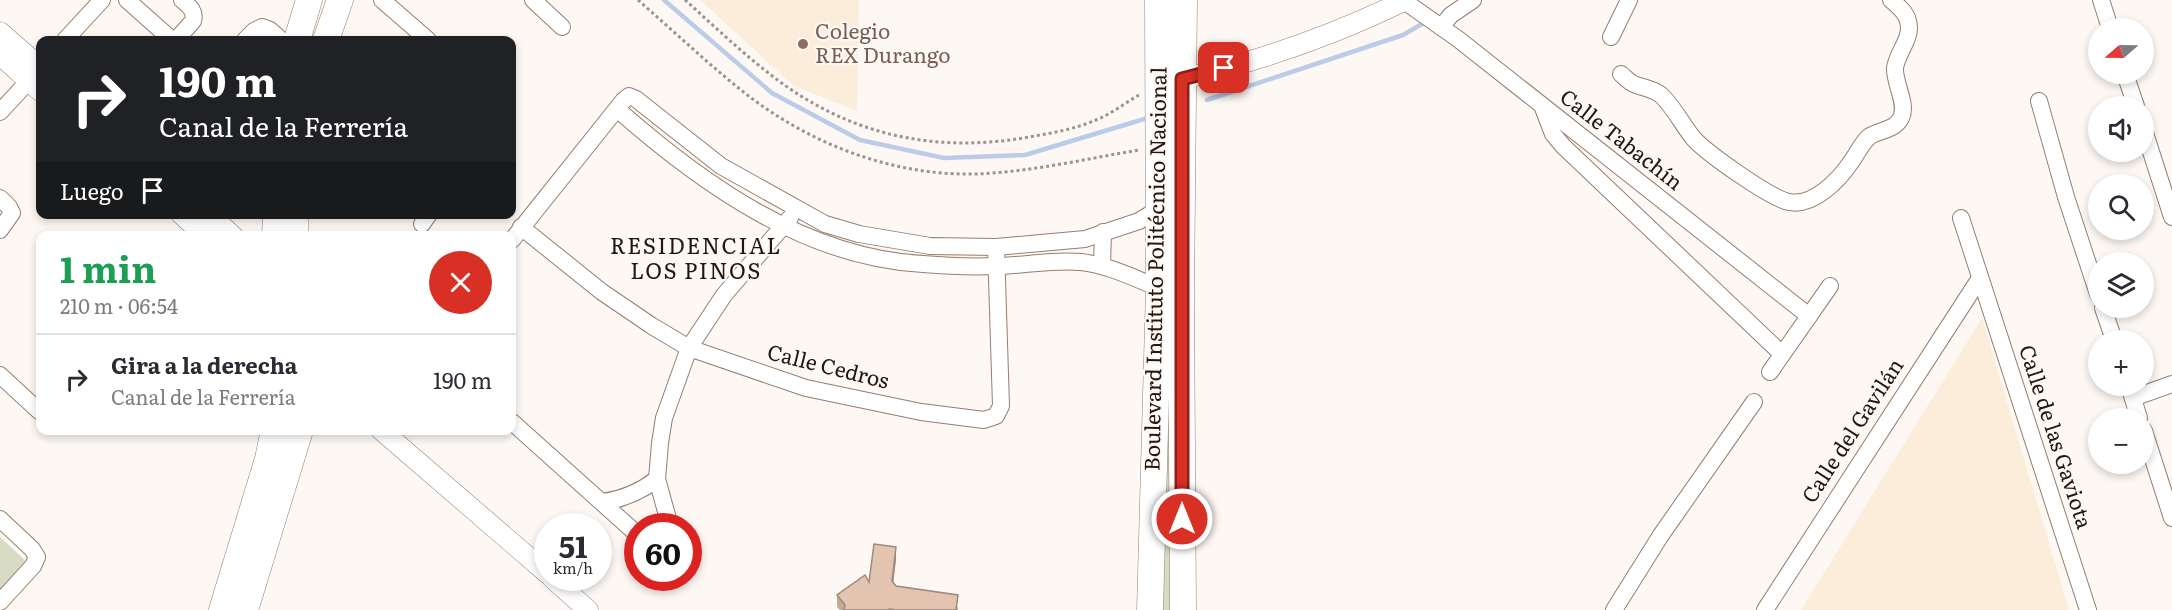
<!DOCTYPE html>
<html lang="es">
<head>
<meta charset="utf-8">
<style>
  body { margin:0; font-family:Literata,serif; background:#f7f7f7; color:#2b2b33; height:100vh; display:flex; flex-direction:column; font-size:22px; white-space:nowrap }
  * { box-sizing:border-box; margin:0 }
  p { font-size:20px; color:#7c7c81 }
  .icon { flex:none; width:33px; height:33px; fill:none; stroke:currentColor; stroke-width:2; stroke-linecap:round; stroke-linejoin:round }
  .map { position:relative; flex:1; overflow:hidden }
  .panel { position:absolute; left:36px; top:231px; width:480px; height:204px; display:flex; flex-direction:column; background:#fff; border-radius:12px; box-shadow:0 3px 9px #0003 }
  .panel>* { flex:none }
  .hud { position:absolute; left:36px; top:36px; width:480px; height:183px; border-radius:12px; box-shadow:0 3px 9px #0003; background:#202124; color:#fff; overflow:hidden }
  .needle { width:39px; rotate:250deg }
  .fabs { position:absolute; left:2088px; top:18px; display:grid; gap:12px }
  .fabs a { display:grid; place-items:center; width:66px; height:66px; border-radius:50%; background:#fff; box-shadow:0 3px 9px #0003; font-size:30px }
  .speed { position:absolute; left:534px; top:513px; display:flex; gap:12px; font-size:30px; font-weight:700; text-align:center }
  .speed>* { display:grid; place-content:center; width:78px; height:78px; border-radius:50%; background:#fff; box-shadow:0 3px 9px #0003; line-height:1 }
  .speed small { font-size:15px; font-weight:400 }
  .speed .limit { border:9px solid #d22; background:#fff; color:#111 }
  .pin { position:absolute; display:grid; place-items:center; width:51px; height:51px; color:#fff; margin:-26px; border-radius:12px; box-shadow:0 3px 9px #0006 }
  .me { position:absolute; width:66px; margin:-33px; rotate:0deg; stroke-linejoin:round; filter:drop-shadow(0 0 4px #0008) }
  .turn { display:flex; align-items:center; gap:21px; height:126px; padding:0 24px; font-size:27px }
  .turn .icon { width:78px; height:78px; stroke-width:2.5 }
  .turn b { display:block; font-size:42px; line-height:51px }
  .then { display:flex; align-items:center; height:57px; padding:0 24px; background:#0003; gap:12px; font-size:22px }
  .round { display:grid; place-items:center; flex:none; width:63px; height:63px; border-radius:32px; background:#f7f7f7 }
  .summary { display:flex; align-items:center; justify-content:space-between; height:102px; padding:0 24px }
  h1 { font-size:36px; font-weight:700; line-height:45px; color:#1e9e55 }
  ul { padding:0; list-style:none }
  li { display:flex; align-items:center; gap:18px; height:90px; padding:0 24px; border-top:2px solid #e1e1e2 }
  li div { flex:1 }
  li b { display:block; font-size:22px }
  li em { font-style:normal }
  .map>svg:first-child { display:block }
  .education { fill:#fbedd9 }
  .green { fill:#d8dbc4 }
  .lines { fill:none; stroke-linecap:round; stroke-linejoin:round }
  .stream { stroke:#bccce8; stroke-width:4.5 }
  .minor-casing { stroke:#987d6b; stroke-width:18 }
  .tertiary-casing { stroke:#987d6b; stroke-width:21 }
  .primary-casing { stroke:#987d6b; stroke-width:27 }
  .path { stroke:#9b938e; stroke-width:3; stroke-dasharray:3 3; stroke-linecap:butt }
  .minor { stroke:#fff; stroke-width:16 }
  .tertiary { stroke:#fff; stroke-width:20 }
  .primary { stroke:#fff; stroke-width:26 }
  .wall { fill:#c2a998 }
  .shaded-wall { fill:#9e897c }
  .building { fill:#e2c4b1; stroke:#9e897c; stroke-width:1.5 }
  .route-casing { stroke:#8d1f18; stroke-width:15 }
  .route { stroke:#d93025; stroke-width:10 }
  .education-dot { fill:#8d6e63; stroke:#fef8f4; stroke-width:2 }
  .labels { text-anchor:middle; stroke-width:4.5; stroke-linejoin:round; paint-order:stroke }
  .education-label { font-size:21px; fill:#785e54; stroke:#fef8f4; text-anchor:start }
  .street-label { font-size:21px; fill:#211710; stroke:#fef8f4 }
  .neighbourhood-label { font-size:22px; letter-spacing:1.5px; fill:#211710; stroke:#fef8f4 }
</style>
</head>
<body>
<div class="map">
<svg width="2172" height="610" viewBox="0 0 2172 610">
  <rect width="100%" height="100%" fill="#fef8f4"/>
  <g class="education">
    <path d="M700,0h159l-2,111 -63,-25z"/>
    <path d="M1982,318l87,292h-268z"/>
  </g>
  <g class="green">
    <path d="M1165,325h13l-3,285h-15z"/>
    <path d="M0,537l28,26 -28,31z"/>
  </g>
  <g class="lines">
    <g class="stream">
      <path d="M664,0l108,93 88,47 84,18 81,-3 126,-38"/>
      <path d="M1207,100l196,-65 24,-14"/>
    </g>
    <g class="minor-casing">
      <g id="minor">
        <path d="M127,0l45,40"/>
        <path d="M382,0l46,40"/>
        <path d="M533,0l29,27"/>
        <path d="M2101,0l9,28"/>
        <path d="M1404,1l54,38 351,277"/>
        <path d="M1441,27l10,-12 22,-15"/>
        <path d="M1611,37l18,-37"/>
        <path d="M65,40l37,-40"/>
        <path d="M176,40l17,-19c3,-10 -4,-15 -11,-21"/>
        <path d="M245,40l9,-9 8,-4 8,3 11,10"/>
        <path d="M1621,74c5,4 9,9 15,11 9,3 17,4 25,10 13,12 22,31 33,44 14,15 76,59 95,63 24,5 50,-22 62,-40 6,-8 11,-20 19,-26 10,-6 25,-6 31,-18 7,-14 -7,-35 -6,-50 2,-16 18,-30 13,-47 -2,-9 -10,-15 -17,-21"/>
        <path d="M2125,74l11,32"/>
        <path d="M2039,101l27,96 32,97"/>
        <path d="M1543,108l10,26 10,12 219,208"/>
        <path d="M617,109c85,75 189,149 306,155 24,2 48,3 72,2 29,0 57,-7 86,-4 27,3 53,16 78,26"/>
        <path d="M0,112l36,-39"/>
        <path d="M2144,130l28,87"/>
        <path d="M0,198l9,9 3,6 -12,17"/>
        <path d="M1961,218l127,392"/>
        <path d="M422,224l7,-10"/>
        <path d="M521,227l81,65 50,34 37,22 117,40 115,24 63,8 12,-4 5,-10 -5,-159"/>
        <path d="M512,240l111,-139 6,-5 7,3 85,67 104,58 34,10 71,12 66,1 89,-8 54,-18 18,-11"/>
        <path d="M1102,266l1,-34"/>
        <path d="M2103,308l11,32"/>
        <path d="M1770,372l60,-86"/>
        <path d="M0,375l40,37"/>
        <path d="M2129,386l10,32"/>
        <path d="M2133,398l39,-14"/>
        <path d="M512,422l126,113"/>
        <path d="M2144,431l28,87"/>
        <path d="M603,502c21,-3 37,-10 54,-23"/>
        <path d="M0,519l32,30 5,8 -4,9 -33,36"/>
        <path d="M670,526l-13,-47 3,-36 4,-25 25,-70 35,-53 66,-77"/>
        <path d="M1614,610l47,-75 93,-133"/>
        <path d="M1765,610l215,-332"/>
      </g>
    </g>
    <g class="tertiary-casing">
      <g id="tertiary">
        <path d="M0,32l40,35"/>
        <path d="M0,55l40,36"/>
        <path d="M1172,81c80,-17 160,-45 234,-81"/>
        <path d="M181,214l24,22"/>
        <path d="M209,214l24,22"/>
        <path d="M381,430l167,144"/>
        <path d="M552,578l36,32"/>
      </g>
    </g>
    <g class="primary-casing">
      <g id="primary">
        <path d="M297,40l12,-40"/>
        <path d="M326,40l14,-40"/>
        <path d="M295,214v22"/>
        <path d="M275,236l1,-22"/>
        <path d="M222,610l46,-151 6,-29"/>
        <path d="M245,610l55,-180"/>
        <path d="M1150,610l9,-322 -1,-288"/>
        <path d="M1183,610l-2,-317 3,-293"/>
      </g>
    </g>
    <g class="path">
      <path d="M638,0c34,30 67,61 103,90 66,53 150,86 235,84 54,-2 109,-15 163,-24"/>
      <path d="M685,0c28,25 56,52 86,75 77,60 163,79 258,62 23,-4 46,-8 67,-17 15,-6 29,-17 43,-25"/>
    </g>
    <use href="#minor" class="minor"/>
    <use href="#tertiary" class="tertiary"/>
    <use href="#primary" class="primary"/>
  </g>
  <path class="wall" d="M896,559l-3,24 3,3 62,21v3h-118l-3,-3v-12l32,-13z"/>
  <path class="shaded-wall" d="M896,547v12l-4,34v-12z"/>
  <path class="building" d="M874,544l22,3 -4,34 4,5 62,9 -2,15h-60l-6,-1 1,1h-47l1,-5 -8,-10 28,-20 4,7z"/>
  <g class="lines">
    <g class="route-casing">
      <path id="route" d="M1182,519v-440l42,-11"/>
    </g>
    <use href="#route" class="route"/>
  </g>
  <circle class="education-dot" cx="803" cy="44" r="6"/>
  <g class="labels">
    <g class="education-label">
      <text x="815" y="39">Colegio<tspan x="815" dy="24">REX Durango</tspan></text>
    </g>
    <g class="street-label">
      <text transform="translate(1621 140) rotate(38)" y="7">Calle Tabachín</text>
      <text transform="translate(1156 269) rotate(-89)" y="7">Boulevard Instituto Politécnico Nacional</text>
      <text transform="translate(828 367) rotate(14)" y="7">Calle Cedros</text>
      <text transform="translate(1853 431) rotate(-57)" y="7">Calle del Gavilán</text>
      <text transform="translate(2055 437) rotate(72)" y="7">Calle de las Gaviota</text>
    </g>
    <g class="neighbourhood-label">
      <text x="696" y="254">RESIDENCIAL<tspan x="696" dy="25">LOS PINOS</tspan></text>
    </g>
  </g>
</svg>
<div class="fabs">
<a><svg class="needle" viewBox="-14 -14 28 28"><path d="M0-13l5 13h-10z" fill="#e53935"/><path d="M0 13l5-13h-10z" fill="#7c7c81"/></svg></a>
<a><svg class="icon" aria-label="sound" viewBox="0 0 24 24"><path d="M4 9h4l5-4v14l-5-4H4zM17 9q2 3 0 6"/></svg></a>
<a><svg class="icon" aria-label="search" viewBox="0 0 24 24"><circle cx="10" cy="10" r="6"/><path d="M15 15l6 6"/></svg></a>
<a><svg class="icon" aria-label="layers" viewBox="0 0 24 24"><path d="M12 4l9 5-9 5-9-5zM3 14l9 5 9-5"/></svg></a>
<a>+</a>
<a>−</a>
</div>
<div class="speed"><div>51<small>km/h</small></div><div class="limit">60</div></div>
<div class="pin" style="left:1224px;top:68px;background:#d93025"><svg class="icon" aria-label="arrive" viewBox="0 0 24 24"><path d="M6 21V4h12l-3 4 3 4H6"/></svg></div>
<svg class="me" style="left:1182px;top:519px" viewBox="-20 -20 40 40"><circle r="17" fill="#d93025" stroke="#fff" stroke-width="3"/><path d="M0-11L8 9 0 5-8 9z" fill="#fff"/></svg>
<div class="hud">
<div class="turn"><svg class="icon" aria-label="right" viewBox="0 0 24 24"><path d="M7 20v-9h11M14 6l5 5-5 5"/></svg><div><b>190 m</b>Canal de la Ferrería</div></div>
<div class="then">Luego<svg class="icon" aria-label="arrive" viewBox="0 0 24 24"><path d="M6 21V4h12l-3 4 3 4H6"/></svg></div>
</div>
<section class="panel">
<div class="summary"><div><h1>1 min</h1><p>210 m · 06:54</p></div><a class="round" style="background:#d93025;color:#fff"><svg class="icon" aria-label="close" viewBox="0 0 24 24"><path d="M6 6l12 12M18 6L6 18"/></svg></a></div>
<ul>
<li><svg class="icon" aria-label="right" viewBox="0 0 24 24"><path d="M7 20v-9h11M14 6l5 5-5 5"/></svg><div><b>Gira a la derecha</b><p>Canal de la Ferrería</p></div><em>190 m</em></li>
</ul>
</section>
</div>
</body>
</html>
